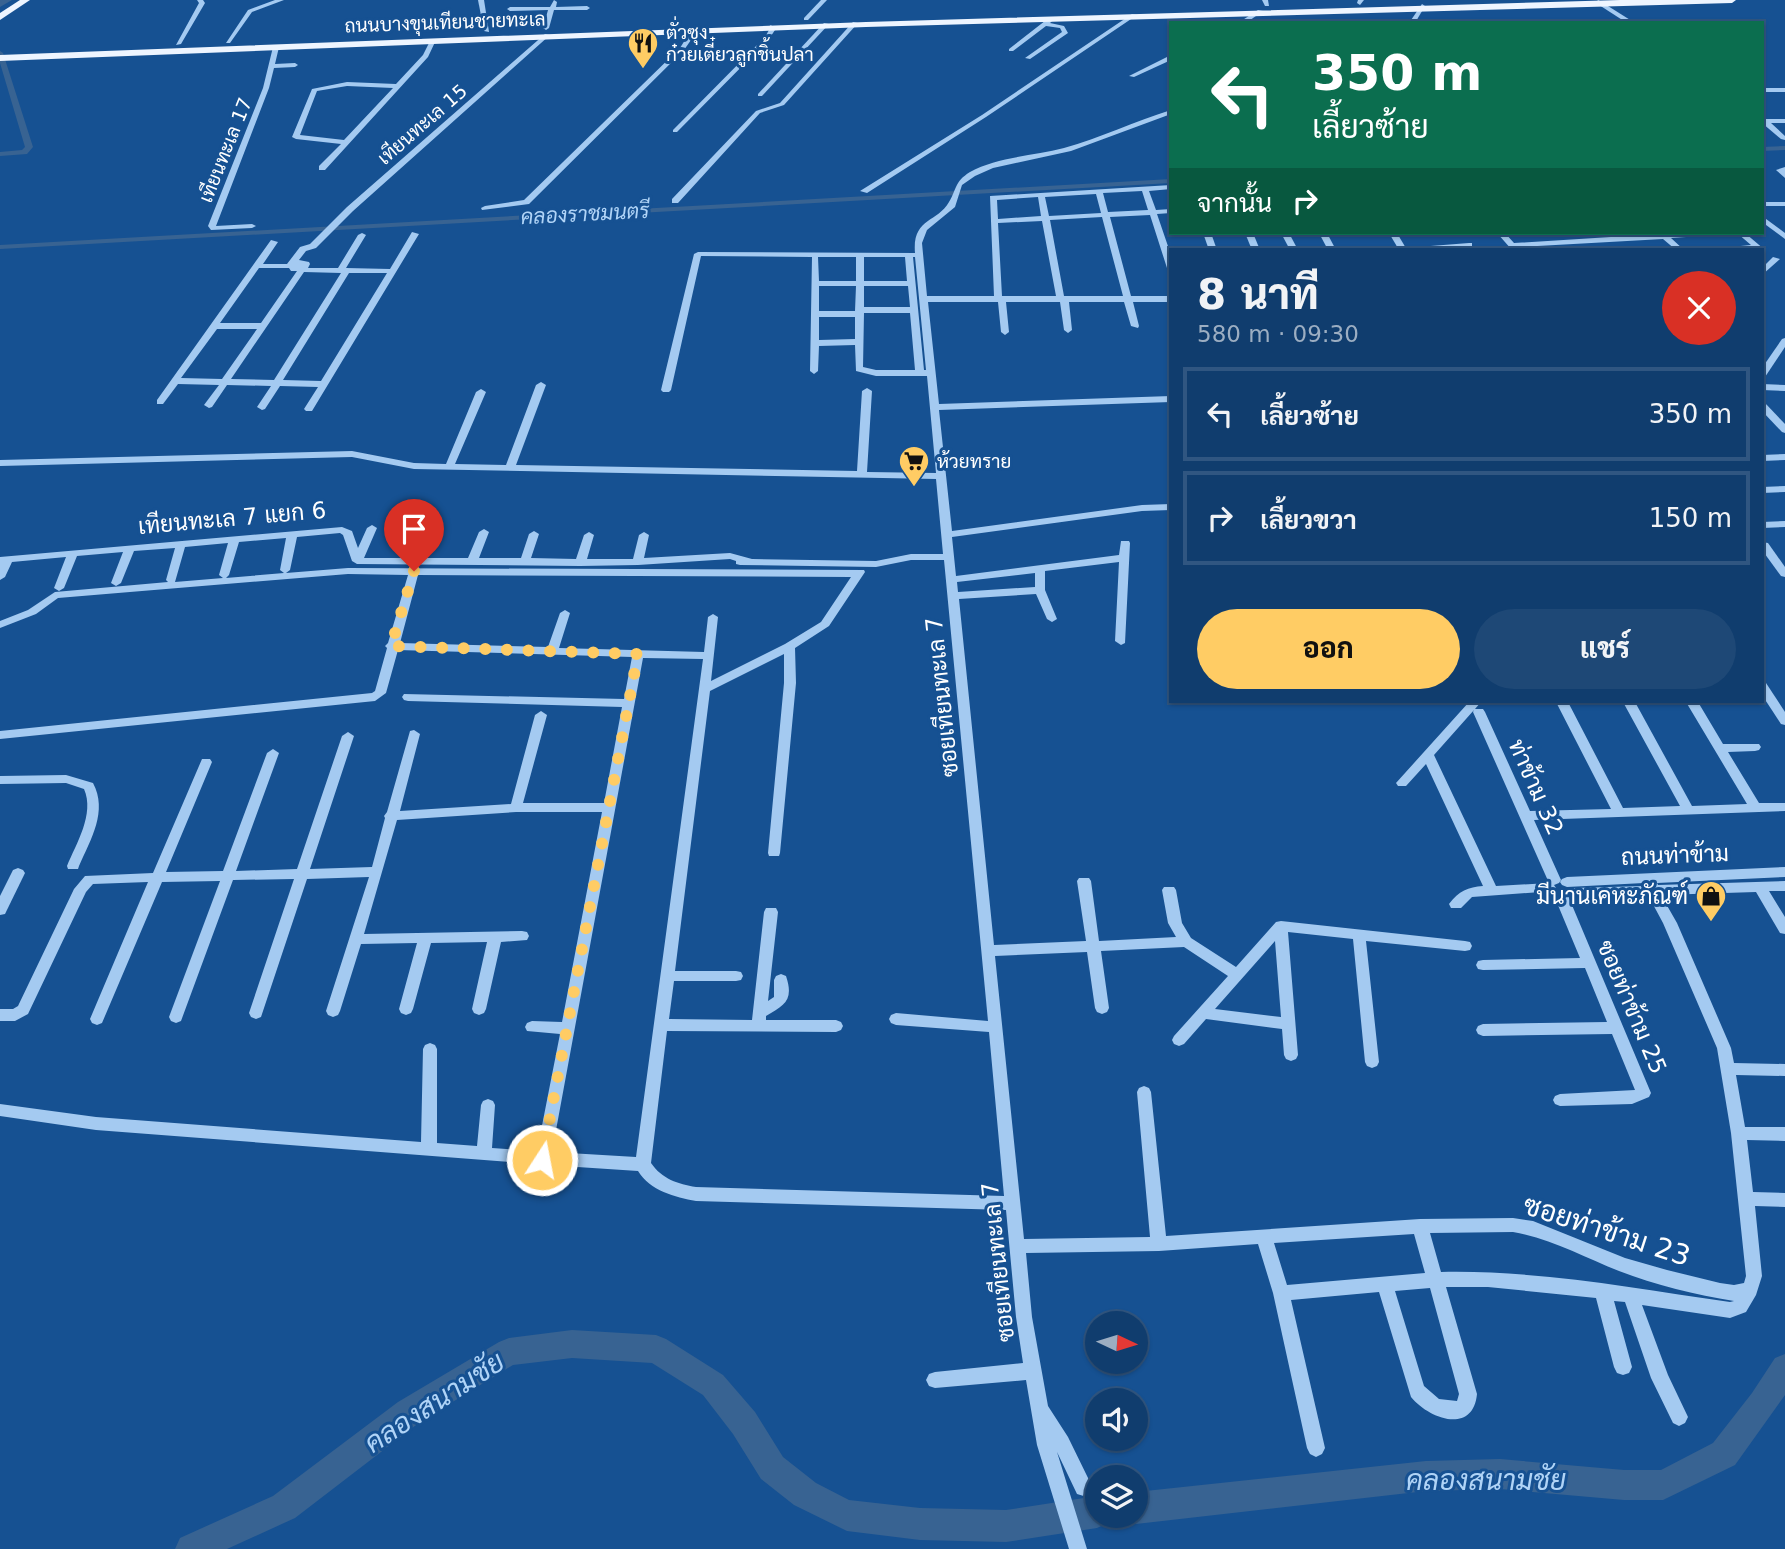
<!DOCTYPE html>
<html lang="th">
<head>
<meta charset="utf-8">
<style>
  body { margin:0; font-family:"DejaVu Sans",Sarabun,sans-serif; background:#1e4876; color:#f1f3f6; height:100vh; display:flex; flex-direction:column; font-size:26px; white-space:nowrap }
  * { box-sizing:border-box; margin:0 }
  p { font-size:23px; color:#9caec2 }
  .icon { flex:none; width:38px; height:38px; fill:none; stroke:currentColor; stroke-width:2; stroke-linecap:round; stroke-linejoin:round }
  .map { position:relative; flex:1; overflow:hidden }
  .panel { position:absolute; left:1169px; top:248px; width:595px; height:455px; display:flex; flex-direction:column; background:#103d6e; border-radius:0px; box-shadow:0 2px 5px #0004,0 0 0 2px #305681 }
  .panel>* { flex:none }
  .guide { position:absolute; left:1169px; top:21px; width:595px; height:214px; border-radius:0px; box-shadow:0 2px 5px #0004,0 0 0 2px #305681; background:#0b6e4f; color:#fff; overflow:hidden }
  .needle { width:46px; rotate:94deg }
  .controls { position:absolute; left:1085px; top:1311px; display:grid; gap:14px }
  .controls a { display:grid; place-items:center; width:63px; height:63px; border-radius:50%; background:#103d6e; box-shadow:0 2px 5px #0004,0 0 0 2px #305681; font-size:35px }
  .pin { position:absolute; display:grid; place-items:center; width:60px; height:60px; color:#fff; margin:-72px -30px; border-radius:50% 50% 50% 0; rotate:-45deg; box-shadow:0 0 7px #0007 }
  .pin .icon { rotate:45deg }
  .me { position:absolute; width:77px; margin:-38px; rotate:11deg; stroke-linejoin:round; filter:drop-shadow(0 0 5px #0008) }
  .turn { display:flex; align-items:center; gap:24px; height:147px; padding:0 28px; font-size:32px }
  .turn .icon { width:91px; height:91px; stroke-width:2.5 }
  .turn b { display:block; font-size:49px; line-height:60px }
  .then { display:flex; align-items:center; height:66px; padding:0 28px; background:#0003; gap:14px; font-size:26px }
  .round { display:grid; place-items:center; flex:none; width:74px; height:74px; border-radius:37px; background:#1e4876 }
  .overview { display:flex; align-items:center; justify-content:space-between; height:119px; padding:0 28px }
  h1 { font-size:42px; font-weight:800; line-height:52px }
  .action { display:flex; gap:14px; margin-top:auto; padding:14px 28px }
  .action a { flex:1; height:80px; border-radius:42px; background:#ffcc64; color:#111; font-size:28px; font-weight:800; line-height:80px; text-align:center }
  .action a+a { background:#1e4876; color:#f1f3f6 }
  ul { padding:0; list-style:none }
  li { display:flex; align-items:center; gap:21px; height:94px; margin:0 14px 10px; padding:0 14px; border:4px solid #305681; border-radius:0px }
  li div { flex:1 }
  li b { display:block; font-size:26px }
  li em { font-style:normal }
  .map>svg:first-child { display:block }
  .lines { fill:none; stroke-linecap:round; stroke-linejoin:round }
  .canal { fill:#386392; fill-rule:evenodd }
  .river { fill:#386392; fill-rule:evenodd }
  .minor { fill:#a4caf1; fill-rule:evenodd }
  .major { fill:#eef5ff; fill-rule:evenodd }
  .route { stroke:#ffcc64; stroke-width:12; stroke-dasharray:0 21.6 }
  .labels { text-anchor:middle; stroke-width:6; stroke-linejoin:round; paint-order:stroke }
  .far-street-label { font-size:19px; fill:#fff; stroke:#165192 }
  .far-poi-label { font-size:19px; fill:#fff; stroke:#165192; text-anchor:start }
  .far-water-label { font-size:21px; font-style:italic; fill:#b0d4f7; stroke:#165192 }
  .street-label { font-size:23px; fill:#fff; stroke:#165192 }
  .poi-label { font-size:23px; fill:#fff; stroke:#165192; text-anchor:end }
  .near-street-label { font-size:28px; fill:#fff; stroke:#165192 }
  .near-water-label { font-size:28px; font-style:italic; fill:#b0d4f7; stroke:#165192 }
</style>
</head>
<body>
<div class="map">
<svg width="1785" height="1549" viewBox="0 0 1785 1549">
  <rect width="100%" height="100%" fill="#165192"/>
  <g class="lines">
    <g class="canal">
      <path d="M0,51l3,2 30,94 -6,7 -27,2v-4l22,-2 3,-3 -25,-84z"/>
      <path d="M1785,146v4l-23,1v-4z"/>
      <path d="M1171,179v4l-1171,66v-4z"/>
    </g>
    <g class="river">
      <path d="M0,0h12l-12,7z"/>
      <path d="M572,1330l84,5 10,4 57,36 32,37 28,45 33,26 33,17 71,8 86,2 91,-14v20h14l-3,7 -11,5 -91,14 -86,-2 -73,-9 -53,-26 -33,-26 -28,-45 -30,-39 -51,-32 -80,-5 -59,7 -93,57 -125,96 -68,31h-52l5,-11 93,-42 125,-94 101,-60 10,-4z"/>
      <path d="M1785,1354v41l-50,70 -72,35h-39l-124,-11 -74,2 -290,33 -11,-5 -2,-3h13v-24l290,-31 74,-2 124,11h37l52,-27 39,-50 23,-35z"/>
    </g>
    <g class="minor">
      <path d="M197,0h6l2,3 -24,41 -5,1 23,-42z"/>
      <path d="M275,0h9l-32,12 -22,31h-4l22,-33z"/>
      <path d="M478,0h6l5,32 -5,-1z"/>
      <path d="M554,0l3,2 -1,5 31,-1 3,2 -3,2h-33l-5,18 -3,2 -3,-2 5,-18 -38,1 -3,-2 3,-2h40z"/>
      <path d="M821,0h6l-19,20h-4v-2z"/>
      <path d="M1262,0h6l1,6h-4z"/>
      <path d="M1358,0h6l-4,5 -3,-2z"/>
      <path d="M1598,0l2,1 35,22h-8l-31,-20z"/>
      <path d="M1422,4l3,2 -10,17h-6z"/>
      <path d="M1258,10l5,1 -17,12h-8z"/>
      <path d="M1132,14l5,1 -151,102 -119,76 -7,-2 122,-76z"/>
      <path d="M1050,17l5,1 -5,5 14,3 4,7 -38,26 -5,-1 37,-26 -2,-4 -14,-2 -33,25h-4v-2z"/>
      <path d="M853,22l5,1 -74,82 -24,8 -82,90h-6v-4l84,-88 24,-8z"/>
      <path d="M824,23l5,1 -67,72h-4v-2z"/>
      <path d="M771,25l4,5 -6,9 -92,93h-4v-2l92,-93 4,-7 -1,-3z"/>
      <path d="M690,28l3,2 -2,10 -7,10 -155,154 -47,6 -1,-2 4,-2 39,-6 156,-152 5,-8 2,-10z"/>
      <path d="M545,34l5,1 -197,176 -37,37 -10,3 -7,9 10,2 1,2 -2,4h30l20,-33 4,-2 4,2 -20,33 44,1 22,-37 7,2 -107,177h-6l-2,-2 14,-22 -38,-1 -15,23 -3,1 -5,-3 14,-21 -44,-1 -15,22 -3,1 -5,-3 15,-20 -41,-1 -15,20h-6v-4l114,-160 7,2 -15,22h24l13,-17 10,-3 37,-37zM259,268h30l2,3h6l-36,52h-41zM304,272l37,1 -67,107 -43,-1zM349,273h38l-66,108 -38,-1zM217,329h40l-35,50 -41,-1z"/>
      <path d="M431,39l5,1 -8,17 -103,113h-6v-4l22,-22 -45,-5 -4,-2 20,-48 35,-7 49,2 27,-29zM347,86l46,2 -49,52 -44,-5 17,-44z"/>
      <path d="M276,45l3,2 -4,17 20,-1 3,2 -3,2 -21,1 -5,20 -53,138 36,-2 4,2 -4,2 -41,2 -3,-4 55,-138 10,-41z"/>
      <path d="M1171,55v5l-37,17 -5,-1z"/>
      <rect x="1762" y="88" width="23" height="4"/>
      <path d="M1171,110v4l-100,37 -78,17 -18,8 -13,9 -7,22 -28,23 -5,13 5,53h67l-4,-100 181,-11v4l-22,2 7,19 15,-1v4l-14,1 14,41v15l-4,-2 -17,-53 -40,2 21,79h40v6h-38l6,24 -1,2 -7,-2 -7,-24h-55l3,28 -4,3 -4,-3 -4,-28h-54l3,30 -4,3 -4,-3 -3,-30h-70l11,102 232,-8v6l-232,8 13,121 190,-26 29,-1v6l-29,1 -190,26 4,39 163,-21 2,-14h8l1,2 -5,100 -4,2 -6,-4 4,-79 -74,9v19l12,29 -5,3 -5,-3 -11,-25 -77,5 35,346 92,-4 -9,-60 2,-3h10l2,3 8,60 77,-4 -8,-14 -6,-33 2,-3h10l2,3 6,33 9,15 45,29 40,-45 5,-1 184,20 5,1 2,4 -2,4 -5,1 -99,-10 13,121 -2,4 -5,2 -5,-2 -2,-4 -12,-123 -65,-7 10,123 -2,4 -5,2 -5,-2 -2,-4 -2,-26 -76,-10 -22,25 -5,2 -5,-2 -2,-4 2,-4 54,-60 -44,-29 -83,4 8,57 -2,4 -5,2 -5,-2 -2,-4 -8,-56 -92,4 29,283 126,-2 -13,-145 2,-4 5,-2 5,2 2,4 15,144 254,-17 93,-1 20,3 92,37 42,12 53,13 14,2 10,-2 2,-7 -15,-143 -14,-85 -54,-125 -15,-28 -74,3 -5,-1 -2,-4 2,-4 5,-1 71,-2 -1,-3 -77,4 -5,-2 -2,-3 2,-3 5,-2 218,-10v10l-128,6 1,2 127,-4v10h-16l16,26v17l-5,-1 -24,-41 -95,3 16,28 54,125 3,15 51,1v12l-49,-1 9,52h40v14l-38,-1 6,52 32,1v14l-30,-1 7,70 -6,19 -10,17 -16,6 -88,-13 26,70 20,42 -3,6 -6,3 -6,-3 -22,-45 -26,-76 -11,-1 18,66 -3,6 -6,2 -6,-2 -3,-6 -18,-69 -108,-11h-42l31,107c-4,41 -48,25 -66,3l-32,-105 -88,8 34,148 -3,6 -6,3 -6,-3 -3,-6 -34,-155 -15,-49 -99,7 -133,2 6,64 16,89 20,31 21,43 8,2v18l-20,-6 -20,-42 30,97h-18l-32,-104 -11,-65 -91,8 -6,-2 -3,-6 3,-6 6,-2 88,-9 -7,-46 -10,-107 -310,-9c-21,-4 -46,-10 -58,-30l-91,-6 -4,2 -6,-3 -441,-34 -96,-14v-12l96,13 325,25 2,-93 2,-4 5,-2 5,2 2,4v94l40,3 4,-41 2,-4 5,-2 5,2 2,4 -3,43 45,3 23,-117 -33,-3 -2,-4 2,-4 5,-2 30,1 40,-210h-86l-119,8 -33,114 158,-3 5,1 2,4 -2,4 -26,2 -15,67 -2,4 -5,2 -5,-2 -2,-4 15,-67 -56,1 -18,66 -2,4 -5,2 -5,-2 -2,-4 18,-66 -56,1 -21,67 -2,4 -5,2 -5,-2 -2,-4 43,-134 -62,2 -46,138 -5,2 -5,-2 -2,-4 45,-134 -61,1 -52,141 -5,2 -5,-2 -2,-4 51,-136 -58,1 -60,141 -5,2 -5,-2 -2,-4 58,-137 -55,2 -7,8 -58,122 -13,7h-15v-12h13l5,-3 56,-117 11,-13 68,-3 49,-114h8l2,3 -46,110 57,-1 44,-118 6,-4 6,4 -43,118 61,-2 45,-133 6,-4 6,4 -44,133 62,-2 13,-49 -1,-2 3,-4 23,-81 4,-1 6,4 -20,77 111,-7 24,-89 6,-4 6,4 -24,88h81l18,-96 -214,-6 -4,-1 -2,-3 2,-3 220,5 8,-42 -234,-7 -12,43 -11,8 -375,38v-8l372,-38 3,-2 12,-43 -2,-2 3,-3 20,-68 -60,-1 -290,24 -22,16 -36,14v-7l28,-11 27,-18 113,-10 -2,-2 9,-32 -41,3 -13,32 -5,3 -5,-3 12,-31 -46,4 -13,32 -5,3 -5,-3 12,-31 -54,5 -7,15 -5,3v-23l342,-30 10,4 6,17 9,-20 5,-3 5,3 -13,30h48l13,-28 5,-3 5,3 -12,28h45l11,-26 5,-3 5,3 -10,26h42l8,-24 5,-3 5,3 -8,24 45,1 8,-24 5,-3 5,3 -7,24h46l6,-24 5,-3 5,3 -5,23 86,-5 22,6 124,2 35,-7h32l-7,-75 -522,-10 -62,-12 -352,9v-6l352,-9 62,12 32,1 30,-72 5,-3 5,3 -31,72 51,1 30,-80 5,-3 5,3 -30,80 341,6 5,-80 5,-3 5,3 -5,81 69,1 -9,-97h-51l-20,-5 -1,-26 -36,1 -1,25 -4,3 -4,-3 2,-114 -111,-1 -30,134 -2,2h-6l-2,-2 33,-136 4,-2 217,1c-3,-35 22,-30 34,-51 8,-13 5,-20 21,-30 27,-15 63,-16 94,-24 36,-10 71,-27 107,-38zM1142,191l6,19 -40,2 -5,-19zM1096,194l5,19 -52,3 -4,-19zM1038,197l3,19 -43,3 -1,-19zM1102,217l21,79h-59l-14,-76zM1042,221l14,75h-54l-4,-73zM818,257h38v24h-37zM864,257h41l2,24h-43zM913,257h2l11,113h-2zM819,286h37l-1,25h-36zM864,286h44l2,21h-46zM864,313h46l5,57h-39l-13,-3zM819,317h36v22l-36,1zM340,533l3,2 9,26 5,3 223,2 58,-1 92,-6 6,2v3l4,1 136,2 35,-7h33l44,461 -92,-8 -5,2 -2,4 2,4 5,2 93,7 15,164 -308,-9c-18,-3 -34,-8 -45,-24l16,-132 169,1 5,-2 2,-4 -2,-4 -5,-2h-70v-4c19,-11 28,-16 20,-40l-5,-2 -5,2 -2,4v17l-6,4 10,-89 -2,-4h-10l-2,4 -12,108 -83,-1 5,-38h62l5,-1 2,-4 -2,-4 -5,-1h-61l35,-280 74,-37v29l-16,170 1,3h10l1,-3 16,-170 -1,-35 34,-22 36,-54 -1,-2 -516,-2 -62,5 4,-3 7,-33zM286,538l-6,32 4,3 -58,5 3,-3 10,-33zM228,543l-9,32 4,3 -48,4 10,-35zM1035,573v14l-77,5 -1,-10zM418,575l433,2 -30,45 -36,22 -74,37 7,-64 -5,-3 -5,3 -4,35 -145,-4 11,-35 -5,-3 -5,3 -12,34 -148,-4zM643,658l60,1 -67,498 -84,-5zM1275,941l6,76 -66,-8zM1513,1232c37,6 71,25 106,39 36,14 77,24 115,30l-4,1c-96,-14 -192,-32 -289,-30l-11,-39zM1414,1234l11,39 -138,12 -13,-42zM1430,1288l29,106 -2,7 -18,-2 -15,-13 -29,-95z"/>
      <path d="M1762,117l4,2h19v4h-14l14,13v4l-4,-1 -19,-16z"/>
      <path d="M1785,167v11l-9,-8z"/>
      <rect x="1762" y="202" width="23" height="4"/>
      <path d="M1762,216l23,17v6l-23,-17z"/>
      <path d="M1203,233h8l6,17h-8z"/>
      <path d="M1245,233h8l7,17h-8z"/>
      <path d="M1281,233h8l9,17h-8z"/>
      <path d="M1319,233h8l9,17h-8z"/>
      <path d="M1389,233h8l10,17h-8z"/>
      <path d="M1497,233h8l9,10 144,-9 1,-1 46,1 -4,2 -30,2 13,12h-8l-13,-11 -145,8 2,3h-8z"/>
      <path d="M1737,233h8l20,17 -3,2v-2h-46l4,-2 31,-3z"/>
      <path d="M1469,243h3v4l-40,3 -18,-1 4,-2z"/>
      <path d="M1773,257l7,2 -18,16v-7z"/>
      <path d="M1785,338v9l-20,30 -3,1v-10l20,-29z"/>
      <path d="M1762,384l23,1v6l-23,-1z"/>
      <path d="M1762,402l3,1 20,21v9l-3,-1 -20,-21z"/>
      <path d="M1785,454v6l-23,1v-6z"/>
      <path d="M1785,486v6l-23,1v-6z"/>
      <path d="M1785,521v6l-23,1v-6z"/>
      <path d="M1762,542l6,1 17,24v10l-4,-1 -19,-26z"/>
      <path d="M1762,682l4,1 19,29v13l-4,-1 -19,-29z"/>
      <path d="M1469,702h12l-6,7h8l2,3 45,99 81,-2 -55,-107h12l55,106 57,-2 -57,-104h12l57,104 55,-2 -61,-102h12l25,42h36l2,3 -2,3 -4,1 -27,1 31,51h26v8l-251,9 27,60 -2,3 -5,2 2,3 -2,3 -82,6 -11,11h-10l-2,-4c10,-13 19,-17 34,-18l-57,-122 -20,22h-8l-2,-3zM1474,710l-1,2 76,171 -53,3 -62,-131z"/>
      <path d="M66,775l27,8c15,28 -2,56 -14,83l-1,3h-10l-1,-3c9,-22 28,-52 17,-77l-18,-6 -66,1v-8z"/>
      <path d="M18,868l5,2 2,3 -20,41 -5,1v-19l13,-26z"/>
      <path d="M1562,893l5,1 2,4 82,195 -2,4 -17,7 -72,2 -5,-2 -2,-4 2,-4 5,-2 75,-4 -23,-56 -129,2 -5,-2 -2,-4 2,-4 5,-2 124,-2 -22,-54 -102,2 -5,-1 -2,-4 2,-4 5,-1 97,-2 -25,-60 2,-4z"/>
    </g>
    <g class="major">
      <path d="M20,0h10l-30,20v-7z"/>
      <path d="M1620,0h116l-4,3 -866,24 -866,34v-6l866,-33z"/>
    </g>
  </g>
  <g class="lines">
    <path class="route" d="M414,571l-23,75 247,8 -96,506"/>
  </g>
  <defs>
    <g id="restaurant-pin" transform="scale(1.575)"><path d="M0 17L-7.5 6A9.5 9.5 0 1 1 7.5 6Z" fill="#ffcc64" stroke="#165192"/><path d="M-5-6h1v4h1v-4h1v4h1v-4h1v5L-1.5 .5V6h-2V.5L-5-1ZM5-6V6H3V1.5H1.5Q1.5-4 5-6Z" fill="#111"/></g>
    <g id="supermarket-pin" transform="scale(1.575)"><path d="M0 17L-7.5 6A9.5 9.5 0 1 1 7.5 6Z" fill="#ffcc64" stroke="#165192"/><path d="M-6-5.5h2.5l.6 2H6L4.5 2H-2.5L-4.4-4H-6ZM-1.5 3.2a1.3 1.3 0 1 0 .1 0ZM3 3.2a1.3 1.3 0 1 0 .1 0Z" fill="#111"/></g>
    <g id="shop-pin" transform="scale(1.575)"><path d="M0 17L-7.5 6A9.5 9.5 0 1 1 7.5 6Z" fill="#ffcc64" stroke="#165192"/><path d="M-5-2.5h2.3a2.7 3.5 0 0 1 5.4 0H5L5.5 6h-11ZM-1.5-2.5h3a1.5 2.3 0 0 0-3 0Z" fill="#111"/></g>
  </defs>
  <g fill-rule="evenodd">
    <use href="#restaurant-pin" x="643" y="43"/>
    <use href="#supermarket-pin" x="914" y="461"/>
    <use href="#shop-pin" x="1711" y="896"/>
  </g>
  <g class="labels">
    <g class="far-street-label">
      <text transform="translate(445 22) rotate(-2)" y="7">ถนนบางขุนเทียนชายทะเล</text>
      <text transform="translate(422 124) rotate(-41)" y="7">เทียนทะเล 15</text>
      <text transform="translate(225 150) rotate(-68)" y="7">เทียนทะเล 17</text>
    </g>
    <g class="far-poi-label">
      <text x="666" y="39">ตั่วซุง<tspan x="666" dy="22">ก๋วยเตี๋ยวลูกชิ้นปลา</tspan></text>
      <text x="937" y="468">ห้วยทราย</text>
    </g>
    <g class="far-water-label">
      <text transform="translate(585 214) rotate(-3)" y="7">คลองราชมนตรี</text>
    </g>
    <g class="street-label">
      <text transform="translate(232 518) rotate(-5)" y="8">เทียนทะเล 7 แยก 6</text>
      <text transform="translate(942 697) rotate(-96)" y="8">ซอยเทียนทะเล 7</text>
      <text transform="translate(1536 787) rotate(66)" y="8">ท่าข้าม 32</text>
      <text transform="translate(1675 855) rotate(-2)" y="8">ถนนท่าข้าม</text>
      <text transform="translate(1632 1007) rotate(67)" y="8">ซอยท่าข้าม 25</text>
      <text transform="translate(998 1262) rotate(-96)" y="8">ซอยเทียนทะเล 7</text>
    </g>
    <g class="poi-label">
      <text x="1688" y="904">มีนานเคหะภัณฑ์</text>
    </g>
    <g class="near-street-label">
      <text transform="translate(1607 1230) rotate(18)" y="10">ซอยท่าข้าม 23</text>
    </g>
    <g class="near-water-label">
      <text transform="translate(434 1402) rotate(-33)" y="10">คลองสนามชัย</text>
      <text x="1486" y="1490">คลองสนามชัย</text>
    </g>
  </g>
</svg>
<div class="controls">
<a><svg class="needle" viewBox="-14 -14 28 28"><path d="M0-13l5 13h-10z" fill="#e53935"/><path d="M0 13l5-13h-10z" fill="#9caec2"/></svg></a>
<a><svg class="icon" aria-label="sound" viewBox="0 0 24 24"><path d="M4 9h4l5-4v14l-5-4H4zM17 9q2 3 0 6"/></svg></a>
<a><svg class="icon" aria-label="layers" viewBox="0 0 24 24"><path d="M12 4l9 5-9 5-9-5zM3 14l9 5 9-5"/></svg></a>
</div>
<div class="pin" style="left:414px;top:571px;background:#d93025"><svg class="icon" aria-label="arrive" viewBox="0 0 24 24"><path d="M6 21V4h12l-3 4 3 4H6"/></svg></div>
<svg class="me" style="left:542px;top:1160px" viewBox="-20 -20 40 40"><circle r="17" fill="#ffcc64" stroke="#fff" stroke-width="3"/><path d="M0-11L8 9 0 5-8 9z" fill="#fff"/></svg>
<div class="guide">
<div class="turn"><svg class="icon" aria-label="left" viewBox="0 0 24 24"><path d="M17 20v-9H6M10 6l-5 5 5 5"/></svg><div><b>350 m</b>เลี้ยวซ้าย</div></div>
<div class="then">จากนั้น<svg class="icon" aria-label="right" viewBox="0 0 24 24"><path d="M7 20v-9h11M14 6l5 5-5 5"/></svg></div>
</div>
<section class="panel">
<div class="overview"><div><h1>8 นาที</h1><p>580 m · 09:30</p></div><a class="round" style="background:#d93025;color:#fff"><svg class="icon" aria-label="close" viewBox="0 0 24 24"><path d="M6 6l12 12M18 6L6 18"/></svg></a></div>
<ul>
<li><svg class="icon" aria-label="left" viewBox="0 0 24 24"><path d="M17 20v-9H6M10 6l-5 5 5 5"/></svg><div><b>เลี้ยวซ้าย</b></div><em>350 m</em></li>
<li><svg class="icon" aria-label="right" viewBox="0 0 24 24"><path d="M7 20v-9h11M14 6l5 5-5 5"/></svg><div><b>เลี้ยวขวา</b></div><em>150 m</em></li>
</ul>
<div class="action"><a>ออก</a><a>แชร์</a></div>
</section>
</div>
</body>
</html>
